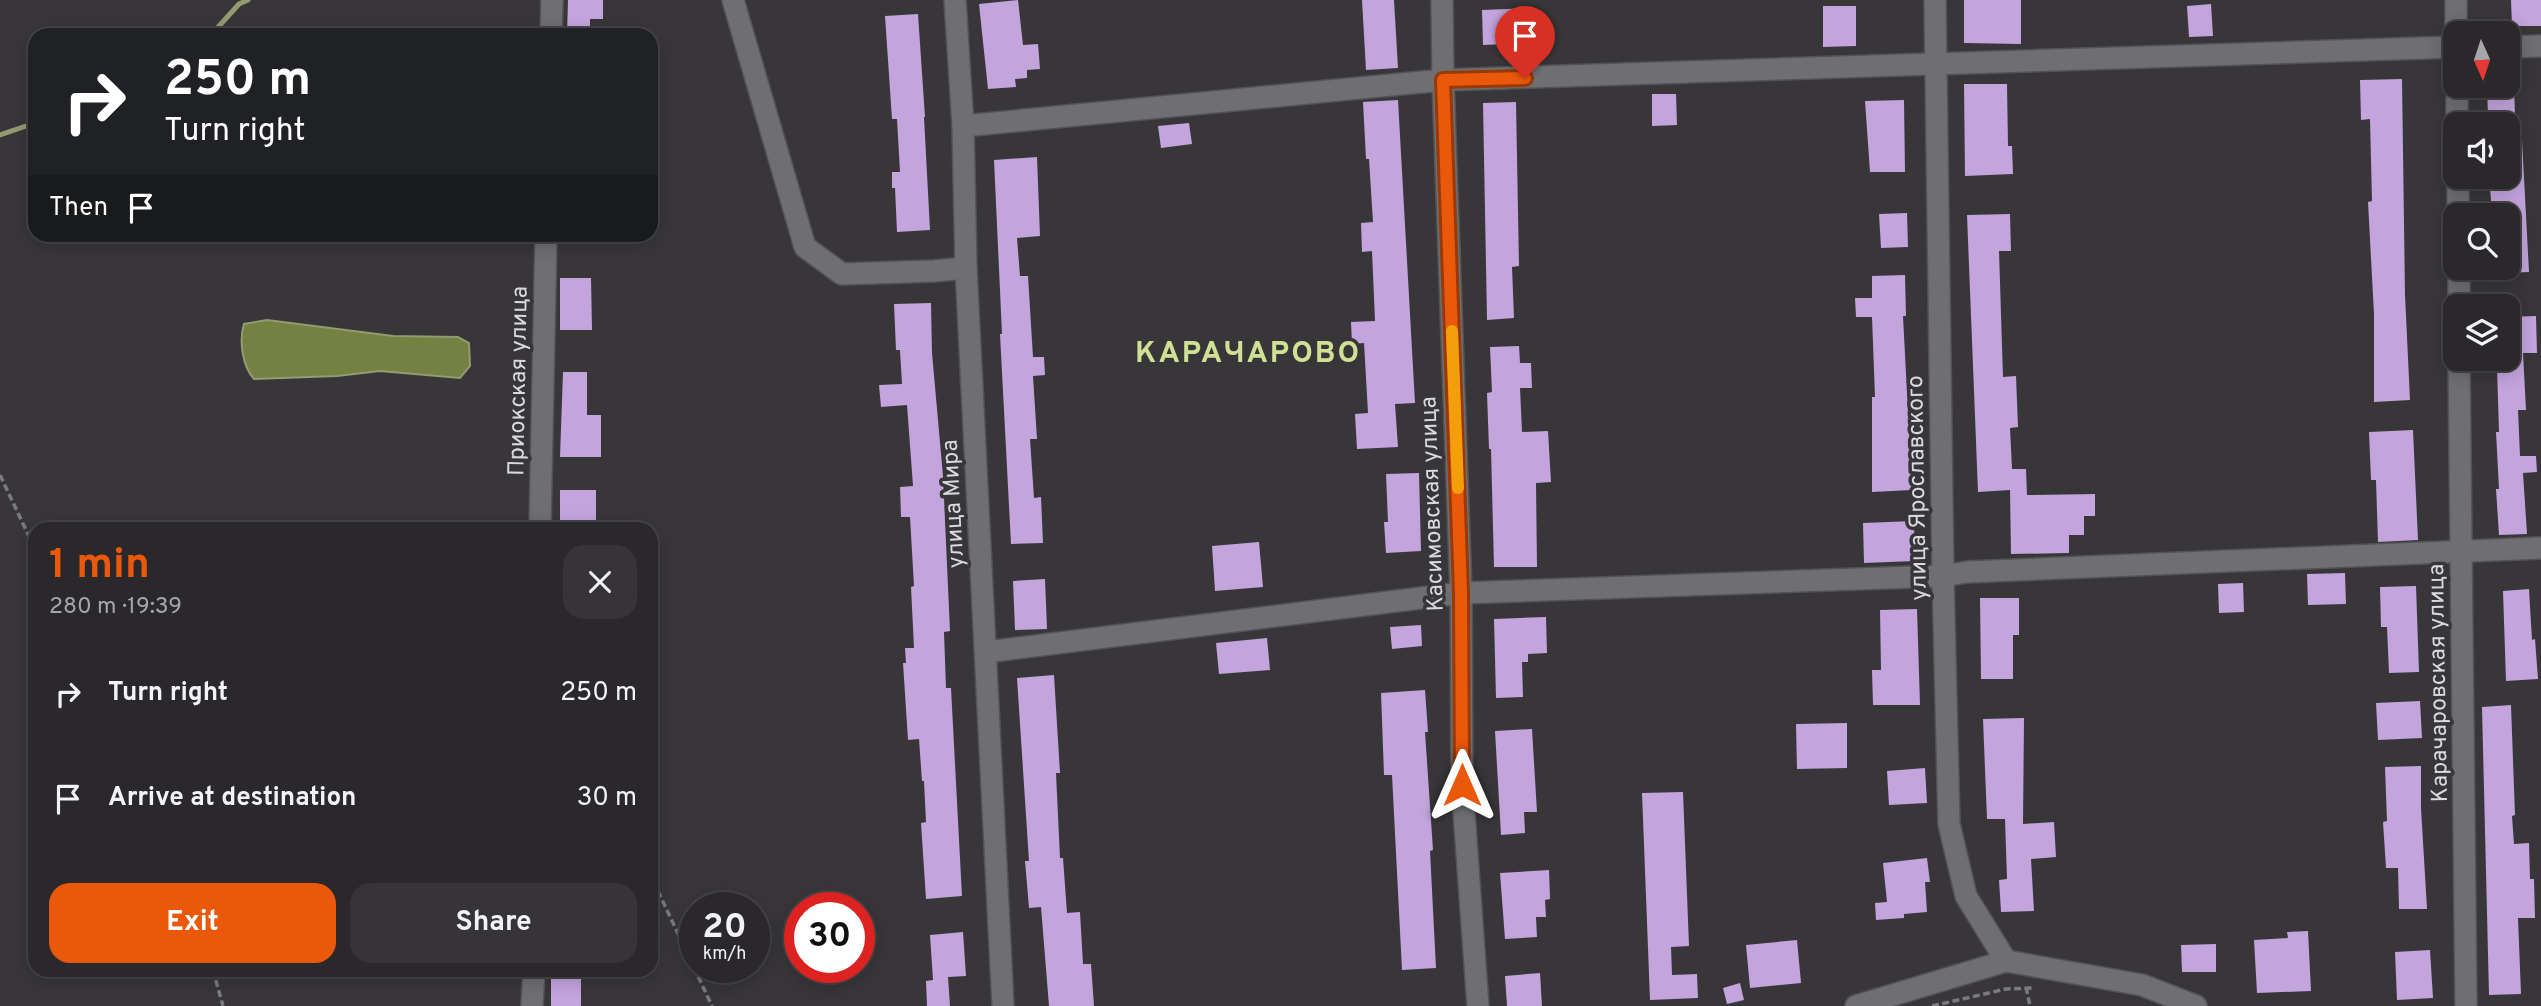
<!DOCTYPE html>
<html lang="en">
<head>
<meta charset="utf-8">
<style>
  body { margin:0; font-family:Overpass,sans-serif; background:#363437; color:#f1f3f6; height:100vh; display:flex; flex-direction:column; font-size:26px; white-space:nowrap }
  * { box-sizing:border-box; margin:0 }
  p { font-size:23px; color:#a5a6a9 }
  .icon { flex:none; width:38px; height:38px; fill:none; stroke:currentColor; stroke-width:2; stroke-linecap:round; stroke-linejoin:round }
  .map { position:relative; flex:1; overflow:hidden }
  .panel { position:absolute; left:28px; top:522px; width:630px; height:455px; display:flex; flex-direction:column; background:#2a282b; border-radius:21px; box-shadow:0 4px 18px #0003,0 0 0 2px #464447 }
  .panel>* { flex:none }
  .banner { position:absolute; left:28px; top:28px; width:630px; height:214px; border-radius:21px; box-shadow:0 4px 18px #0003,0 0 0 2px #464447; background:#202124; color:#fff; overflow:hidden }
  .needle { width:46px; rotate:177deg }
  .buttons { position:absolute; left:2443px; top:21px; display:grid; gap:14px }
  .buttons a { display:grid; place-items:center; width:77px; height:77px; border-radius:14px; background:#2a282b; box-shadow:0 4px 18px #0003,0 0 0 2px #464447; font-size:35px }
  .speed { position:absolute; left:679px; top:892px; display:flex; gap:14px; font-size:35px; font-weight:700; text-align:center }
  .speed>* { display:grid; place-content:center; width:91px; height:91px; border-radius:50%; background:#2a282b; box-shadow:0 4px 18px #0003,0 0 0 2px #464447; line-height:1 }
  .speed small { font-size:18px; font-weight:400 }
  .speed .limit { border:10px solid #d22; background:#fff; color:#111 }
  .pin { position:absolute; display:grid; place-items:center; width:60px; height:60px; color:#fff; margin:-72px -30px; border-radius:50% 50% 50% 0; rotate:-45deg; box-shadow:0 0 7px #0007 }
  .pin .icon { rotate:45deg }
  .me { position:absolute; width:77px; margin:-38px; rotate:0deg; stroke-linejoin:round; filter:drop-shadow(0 0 5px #0008) }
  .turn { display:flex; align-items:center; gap:24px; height:147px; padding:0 21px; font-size:32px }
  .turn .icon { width:91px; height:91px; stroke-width:2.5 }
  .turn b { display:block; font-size:49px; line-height:60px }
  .then { display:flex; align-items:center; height:66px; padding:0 21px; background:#0003; gap:14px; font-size:26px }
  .round { display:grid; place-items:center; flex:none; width:74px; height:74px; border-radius:21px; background:#363437 }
  .overview { display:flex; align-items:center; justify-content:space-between; height:119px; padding:0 21px }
  h1 { font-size:42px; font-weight:700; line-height:52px; color:#ea580c }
  .button { display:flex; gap:14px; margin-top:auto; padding:14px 21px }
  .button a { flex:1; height:80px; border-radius:21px; background:#ea580c; color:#fff; font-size:28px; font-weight:700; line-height:80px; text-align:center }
  .button a+a { background:#363437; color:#f1f3f6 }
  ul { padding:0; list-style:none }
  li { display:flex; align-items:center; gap:21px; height:105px; padding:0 21px }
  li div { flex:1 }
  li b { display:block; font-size:26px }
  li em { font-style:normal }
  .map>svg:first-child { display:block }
  .water { fill:#758143; stroke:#939b71; stroke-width:2 }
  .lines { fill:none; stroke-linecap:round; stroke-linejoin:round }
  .stream { stroke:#939b71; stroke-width:5 }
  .building { fill:#c3a4dd }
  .minor-casing { stroke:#535254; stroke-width:24 }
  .path { stroke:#7b7a7c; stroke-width:3.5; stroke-dasharray:7 3.5; stroke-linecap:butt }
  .minor { stroke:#6f6e71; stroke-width:21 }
  .route-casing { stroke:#983908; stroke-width:18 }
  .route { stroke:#ea580c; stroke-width:12 }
  .slow { stroke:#f59e0b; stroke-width:12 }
  .labels { text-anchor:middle; stroke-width:7; stroke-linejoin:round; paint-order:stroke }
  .street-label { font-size:23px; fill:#dad9db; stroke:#383639 }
  .district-label { font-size:30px; font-weight:bold; letter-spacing:2px; fill:#d0e195; stroke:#383639 }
</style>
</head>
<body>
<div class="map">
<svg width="2541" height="1006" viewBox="0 0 2541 1006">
  <rect width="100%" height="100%" fill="#383639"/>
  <path class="water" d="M267,320l126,16 65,1 11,6 1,23 -10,12 -80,-7 -43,5 -83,3c-12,-13 -15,-39 -10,-55z"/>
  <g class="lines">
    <g class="stream">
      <path d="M211,35l28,-31 9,-4"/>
      <path d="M0,135l35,-12"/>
    </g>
  </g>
  <g class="building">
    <path d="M568,0h35v19h-13v16h-23z"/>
    <path d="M1018,0l5,45 15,-1 2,25 -13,1v8l-12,1 1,8 -28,2 -9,-85z"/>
    <path d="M1362,0h32l4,68 -32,2z"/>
    <path d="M1964,0h57v44l-57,-1z"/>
    <path d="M2511,0h30v26h-29z"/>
    <path d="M2211,4l2,32 -24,1 -2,-31z"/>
    <path d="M1823,6h33v40l-33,1z"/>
    <path d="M1529,8l1,35 -47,2 -1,-35z"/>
    <path d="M918,14l7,103h-1l6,113 -33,2 -2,-44h-3v-16h8l-3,-53h-5l-7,-103z"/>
    <path d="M2402,79l3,216 5,105 -36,2v-88l-6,-112 4,-1 -2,-82 -9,1 -1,-40z"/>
    <path d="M1964,84h43l1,62h4l1,28 -48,2z"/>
    <path d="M2487,86h27l1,30 -27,1z"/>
    <path d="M1652,94h24l1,31 -25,1z"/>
    <path d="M1398,100l17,303 -20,1 3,43 -41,2 -2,-35 13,-1 -4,-70 -12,1 -1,-22 24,-1 -3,-70 -10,1 -1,-29 12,-1 -4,-63h-3l-3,-57z"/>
    <path d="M1904,100l1,72h-35l-5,-71z"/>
    <path d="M1516,102l3,164 -7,1 2,51 -27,2 -4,-217z"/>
    <path d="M1189,123l3,21 -31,4 -3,-22z"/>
    <path d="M2522,140l7,132 -21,1v-58h-16l-2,-28 18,-1v-45z"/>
    <path d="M1037,157l3,79 -23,2 3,38h8l5,81h11l1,18 -12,1 4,63h-7l4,59 7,-1 2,46 -32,1 -11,-210h2l-8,-174z"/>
    <path d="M1907,213l1,34 -27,1 -2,-34z"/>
    <path d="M2010,214l1,37h-12l4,126 13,-1 2,51 -8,1 2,41h14l1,26 68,-1v22h-11v19h-15v18l-58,1 -1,-64 -32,2 -11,-277z"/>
    <path d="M1905,275l1,41h-3l9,174 -40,2v-95h3l-3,-80h-16l-1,-19h17v-22z"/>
    <path d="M560,278h31l1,52h-32z"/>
    <path d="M931,303l1,50 11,123 7,155 -6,1 2,56h5l11,208 -36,3 -5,-76 5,-1 -2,-41h-2l-3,-42 -11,1 -5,-77h3l-1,-15h9l-3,-61 3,-1 -4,-69h-9l-1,-30 13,-1 -6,-81 -26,2 -2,-22 23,-1 -2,-34h-4l-2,-46z"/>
    <path d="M2536,316l1,37h-14l3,57h-8l2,46h16l1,16 -14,1 4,61 -28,1 -3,-46h3l-3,-57h3l-2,-64 11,-1v-50z"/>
    <path d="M1519,346l1,17h11l1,25h-12l2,44 26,-1 3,51 -15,1 1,84h-43l-3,-118h-2l-2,-56 5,-1 -2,-45z"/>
    <path d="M563,372h24v43h14v42h-41z"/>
    <path d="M2413,430l5,110 -40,2 -2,-62h-5l-2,-48z"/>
    <path d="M1419,473l2,78 -35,2 -2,-31h4l-2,-48z"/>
    <rect x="560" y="490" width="36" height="38"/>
    <path d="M1914,521l1,40 -51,2 -1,-40z"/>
    <path d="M1259,542l4,45 -48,4 -3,-45z"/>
    <path d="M2345,573l1,31 -38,1 -1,-31z"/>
    <path d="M1045,579l2,50 -32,1 -2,-49z"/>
    <path d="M2243,583l1,29 -25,1 -1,-29z"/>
    <path d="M2416,586l3,86 -30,1 -2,-46h-6l-1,-40z"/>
    <path d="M2529,589l3,51 3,-1 3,40 -32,2 -3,-90z"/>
    <path d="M1980,598h39v37h-6v44h-32z"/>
    <path d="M1917,609l3,96h-47l-1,-35h9l-1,-60z"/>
    <path d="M1546,617l1,36 -19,1v8h-6l1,35 -27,1 -2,-79z"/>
    <path d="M1421,625l1,21 -30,3 -2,-22z"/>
    <path d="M1267,638l3,32 -51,4 -3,-31z"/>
    <path d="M1054,675l6,98h-4l4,85h3l4,55 13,-1 3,52h8l3,42h-45l-8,-99 -12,1 -4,-47h4l-12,-183z"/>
    <path d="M1425,690l3,42h-3l8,118 -3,1 6,117 -34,2 -10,-195h-8l-3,-82z"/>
    <path d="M2420,701l2,37 -44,2 -2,-37z"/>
    <path d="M2511,705l4,110 -3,1 2,28 15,-1 1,36h4l1,39h-17l3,76 -32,1 -7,-288z"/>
    <path d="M2024,718l-1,106 31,-2 2,35 -25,2 3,52 -33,1 -2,-32 8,-1 -2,-60h-18l-4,-100z"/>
    <path d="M1847,723v45l-50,1 -1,-45z"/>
    <path d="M1532,729l5,83h-13l1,21 -24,2 -6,-104z"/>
    <path d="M2421,766v42l6,101h-28l-1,-41h-12l-3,-46 4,-1 -2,-54z"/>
    <path d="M1925,768l2,35 -38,2 -2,-34z"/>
    <path d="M1683,792l6,154 -18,1 1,28 25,-1 1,24 -48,2 -8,-207z"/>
    <path d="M1927,858l3,24h-5l2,30 -23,2v4l-28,2 -1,-17 12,-1 -4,-39z"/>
    <path d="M1549,870l1,29 -5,1 1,17h-10l1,20 -32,2 -5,-66z"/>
    <path d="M2308,931l3,60 -54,2 -3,-53 34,-2 -1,-6z"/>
    <path d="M963,932l3,44 -18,1 2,29h-23l-1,-25 7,-1 -3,-45z"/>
    <path d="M1797,940l4,43 -51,5 -4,-43z"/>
    <path d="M2216,944v28h-34l-1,-27z"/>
    <path d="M2430,950l3,48 -36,2 -2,-48z"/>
    <rect x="551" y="970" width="30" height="36"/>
    <path d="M1540,973l2,33h-35l-2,-30z"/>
    <path d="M1740,983l4,17 -17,4 -4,-16z"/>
  </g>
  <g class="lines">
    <g class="minor-casing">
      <g id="minor">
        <path d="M733,0l72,247 37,27 92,-3 32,-3"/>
        <path d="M955,0l8,126 3,142 37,738"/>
        <path d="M1442,0l1,80 18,513 1,192 16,221"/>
        <path d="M1935,0l8,576 6,248 17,72 40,65"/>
        <path d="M2456,0v33"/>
        <path d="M551,35l1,-35"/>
        <path d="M2508,47l33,-1"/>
        <path d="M2457,86v38"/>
        <path d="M963,126l480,-46 1012,-33"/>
        <path d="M2458,177v38"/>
        <path d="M2459,268v38"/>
        <path d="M2459,359l7,647"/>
        <path d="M540,528l6,-294"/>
        <path d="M986,652l475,-59 482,-17 24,-4 574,-24"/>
        <path d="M532,1006l2,-36"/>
        <path d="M1856,1006l150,-45 136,24 54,21"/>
      </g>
    </g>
    <g class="path">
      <path d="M0,475l35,74"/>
      <path d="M651,883l7,8 54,115"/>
      <path d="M213,970l10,36"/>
      <path d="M2026,987l4,19"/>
      <path d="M1932,1006l74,-17 27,-1"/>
    </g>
    <use href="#minor" class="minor"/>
  </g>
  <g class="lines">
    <g class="route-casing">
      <path id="route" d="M1462,785l-1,-192 -18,-513 82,-2"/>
    </g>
    <use href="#route" class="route"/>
    <path class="slow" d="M1452,331l6,157"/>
  </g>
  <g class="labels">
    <g class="street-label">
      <text transform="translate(517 381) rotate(-89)" y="8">Приокская улица</text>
      <text transform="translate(1916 488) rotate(-91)" y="8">улица Ярославского</text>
      <text transform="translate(952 504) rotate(-93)" y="8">улица Мира</text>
      <text transform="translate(1431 504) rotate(-92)" y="8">Касимовская улица</text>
      <text transform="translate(2437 683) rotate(-91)" y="8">Карачаровская улица</text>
    </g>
    <g class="district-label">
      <text x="1248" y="362">КАРАЧАРОВО</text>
    </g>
  </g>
</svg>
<div class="buttons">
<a><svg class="needle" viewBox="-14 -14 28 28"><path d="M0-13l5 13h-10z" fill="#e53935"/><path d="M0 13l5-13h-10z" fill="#a5a6a9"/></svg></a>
<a><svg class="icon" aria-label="sound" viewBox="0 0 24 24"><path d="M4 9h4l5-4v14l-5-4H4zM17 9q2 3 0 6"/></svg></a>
<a><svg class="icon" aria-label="search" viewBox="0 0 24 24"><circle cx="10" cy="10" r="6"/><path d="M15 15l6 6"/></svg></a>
<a><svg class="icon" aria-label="layers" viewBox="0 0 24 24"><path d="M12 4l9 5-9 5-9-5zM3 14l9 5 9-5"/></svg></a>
</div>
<div class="speed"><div>20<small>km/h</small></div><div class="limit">30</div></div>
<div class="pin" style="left:1525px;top:78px;background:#d93025"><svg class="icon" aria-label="arrive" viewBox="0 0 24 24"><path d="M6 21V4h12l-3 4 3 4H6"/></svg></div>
<svg class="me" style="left:1462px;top:785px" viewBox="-20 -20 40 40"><path d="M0-17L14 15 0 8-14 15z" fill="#ea580c" stroke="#fff" stroke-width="4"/></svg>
<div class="banner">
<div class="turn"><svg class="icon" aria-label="right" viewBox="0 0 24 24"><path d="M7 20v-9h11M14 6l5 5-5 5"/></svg><div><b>250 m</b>Turn right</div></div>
<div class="then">Then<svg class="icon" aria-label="arrive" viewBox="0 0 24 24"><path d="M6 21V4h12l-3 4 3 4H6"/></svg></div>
</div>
<section class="panel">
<div class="overview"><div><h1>1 min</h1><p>280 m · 19:39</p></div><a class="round"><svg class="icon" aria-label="close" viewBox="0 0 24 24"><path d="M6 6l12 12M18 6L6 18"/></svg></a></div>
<ul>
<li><svg class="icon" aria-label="right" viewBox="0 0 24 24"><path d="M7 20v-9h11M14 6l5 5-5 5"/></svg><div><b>Turn right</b></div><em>250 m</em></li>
<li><svg class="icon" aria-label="arrive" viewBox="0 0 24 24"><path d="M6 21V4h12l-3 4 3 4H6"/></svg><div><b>Arrive at destination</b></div><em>30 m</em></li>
</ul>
<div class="button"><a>Exit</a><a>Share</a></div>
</section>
</div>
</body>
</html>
